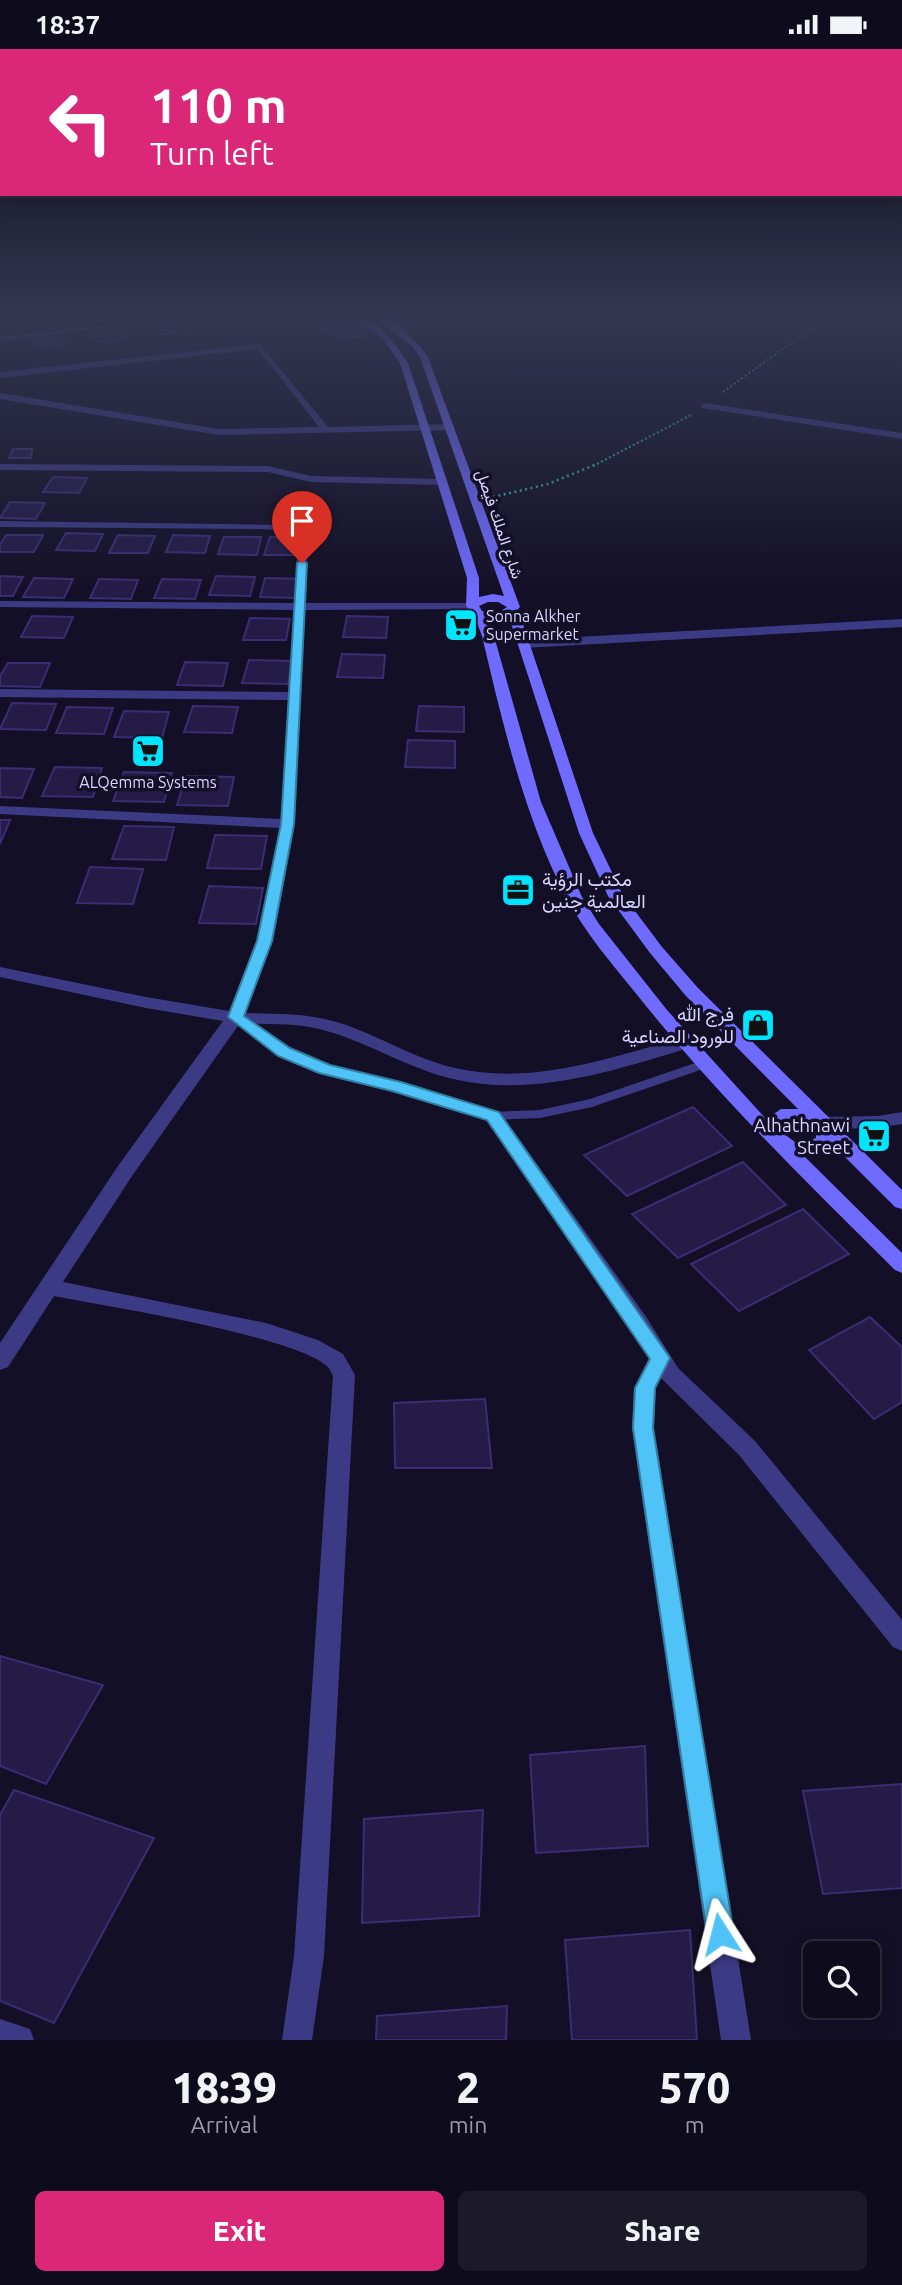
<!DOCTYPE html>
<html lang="en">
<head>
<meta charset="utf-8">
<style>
  body { margin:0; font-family:Ubuntu,Vazirmatn,sans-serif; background:#1c1929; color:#f1f3f6; height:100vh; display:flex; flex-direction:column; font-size:26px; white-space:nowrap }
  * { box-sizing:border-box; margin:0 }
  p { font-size:23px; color:#9b9ba3 }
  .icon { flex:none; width:38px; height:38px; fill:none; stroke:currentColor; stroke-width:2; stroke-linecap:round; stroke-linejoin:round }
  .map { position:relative; height:1991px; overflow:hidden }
  .drawer { display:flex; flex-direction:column; background:#0e0b1c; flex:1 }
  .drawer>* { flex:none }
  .top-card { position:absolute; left:0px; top:0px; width:903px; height:147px; box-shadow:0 4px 18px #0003,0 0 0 2px #2e2b3b; background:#db2777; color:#fff; overflow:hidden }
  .tools { position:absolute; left:803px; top:1892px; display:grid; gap:14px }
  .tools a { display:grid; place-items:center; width:77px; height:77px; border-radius:10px; background:#0e0b1c; box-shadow:0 4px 18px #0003,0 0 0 2px #2e2b3b; font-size:35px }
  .pin { position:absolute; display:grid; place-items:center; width:60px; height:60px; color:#fff; margin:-72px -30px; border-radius:50% 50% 50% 0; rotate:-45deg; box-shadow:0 0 7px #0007 }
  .pin .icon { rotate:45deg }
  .me { position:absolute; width:77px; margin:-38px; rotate:351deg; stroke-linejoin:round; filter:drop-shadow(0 0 5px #0008) }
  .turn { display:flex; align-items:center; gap:24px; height:147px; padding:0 35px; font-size:32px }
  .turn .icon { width:91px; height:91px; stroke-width:2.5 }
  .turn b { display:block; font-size:49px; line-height:60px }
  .eta { display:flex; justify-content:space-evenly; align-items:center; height:119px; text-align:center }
  .eta b { font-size:42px; font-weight:800; line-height:49px }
  .action { display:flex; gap:14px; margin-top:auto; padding:14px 35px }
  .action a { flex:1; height:80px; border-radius:10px; background:#db2777; color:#fff; font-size:28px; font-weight:800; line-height:80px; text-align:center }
  .action a+a { background:#1c1929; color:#f1f3f6 }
  .status { display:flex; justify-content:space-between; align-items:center; height:49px; padding:0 35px; background:#0e0b1c; direction:ltr }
  .status svg { height:19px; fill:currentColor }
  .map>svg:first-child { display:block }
  .building { fill:#241b47; stroke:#3b2d73; stroke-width:2 }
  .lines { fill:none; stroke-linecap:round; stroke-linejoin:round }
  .path-far1 { stroke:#2fb8b0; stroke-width:2; stroke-dasharray:2 2.5; stroke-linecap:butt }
  .path { stroke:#2fb8b0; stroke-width:2.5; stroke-dasharray:2 3.5; stroke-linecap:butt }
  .lane { fill:#3d3a85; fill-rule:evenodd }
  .street { fill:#3d3a85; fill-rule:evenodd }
  .secondary { fill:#6f6bff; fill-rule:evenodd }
  .route { fill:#4fc3f7; stroke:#337fa1; stroke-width:2 }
  .labels { text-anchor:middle; stroke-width:7; stroke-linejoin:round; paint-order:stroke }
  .far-street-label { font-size:16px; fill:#d9d4ff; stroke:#130f26 }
  .far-poi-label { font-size:16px; fill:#d9d4ff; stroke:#130f26; text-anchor:start }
  .poi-label { font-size:19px; fill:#d9d4ff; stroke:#130f26; text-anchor:end }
</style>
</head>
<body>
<div class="status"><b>18:37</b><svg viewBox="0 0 49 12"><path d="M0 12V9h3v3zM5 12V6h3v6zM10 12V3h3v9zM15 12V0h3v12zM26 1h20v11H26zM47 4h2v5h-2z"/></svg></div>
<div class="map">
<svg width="902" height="1991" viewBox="0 0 902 1991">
  <rect width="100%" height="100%" fill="#130f26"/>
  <g class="building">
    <path d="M338,270l13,8 -27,4 -12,-8z"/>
    <path d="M177,274l11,8 -28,4 -9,-9z"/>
    <path d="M353,279l14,8 -28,4 -12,-9z"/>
    <path d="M118,281l10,9 -29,3 -9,-8z"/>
    <path d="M57,287l9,8 -29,4 -8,-9z"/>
    <path d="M13,400h19l-1,9h-22z"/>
    <path d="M53,428l34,1 -8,15 -36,-1z"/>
    <path d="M10,453l35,1 -9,16 -36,-1z"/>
    <path d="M66,484l37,1 -8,17 -39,-1z"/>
    <path d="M6,486h37l-9,17h-34v-7z"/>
    <path d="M118,486l37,1 -7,17h-39z"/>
    <path d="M173,486l37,1 -5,17 -39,-1z"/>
    <path d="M224,488h37l-4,18 -39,-1z"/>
    <path d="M270,488l37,1 -3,17h-40z"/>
    <path d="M0,527l23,1 -10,19h-13z"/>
    <path d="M216,527l39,1 -5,19 -41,-1z"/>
    <path d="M34,529l39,1 -9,19 -41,-1z"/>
    <path d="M265,529l40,1 -4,19 -41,-1z"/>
    <path d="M99,530l39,1 -7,19 -41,-1z"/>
    <path d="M162,530l39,1 -6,19 -41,-1z"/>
    <path d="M32,567l41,1 -9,21 -43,-1z"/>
    <path d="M347,567l41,1 -2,21 -43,-1z"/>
    <path d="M250,569l40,1 -4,21h-43z"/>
    <path d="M342,605l43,1 -2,23 -46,-1z"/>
    <path d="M249,611l43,1 -4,23 -46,-1z"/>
    <path d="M185,613l43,1 -5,23 -46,-1z"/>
    <path d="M8,614h42l-10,24 -40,-1v-10z"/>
    <path d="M12,654l44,1 -10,26 -46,-1z"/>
    <path d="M193,657l45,1 -6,26 -48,-1z"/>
    <path d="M419,657l45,1v25l-48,-1z"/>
    <path d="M67,658l46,1 -9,26 -48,-1z"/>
    <path d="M124,662l45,1 -7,26 -48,-1z"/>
    <path d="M408,691l47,1v27l-50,-1z"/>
    <path d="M55,718l47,1 -9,29 -51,-1z"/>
    <path d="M0,719l34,1 -12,29 -22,-1z"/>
    <path d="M124,723l48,1 -8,29 -51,-1z"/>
    <path d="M186,727l48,1 -6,29 -51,-1z"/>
    <path d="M0,771h10l-10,24z"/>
    <path d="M124,777l50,1 -8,33 -54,-1z"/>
    <path d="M215,786l52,1 -6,33 -54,-1z"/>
    <path d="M90,818l53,2 -10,35 -56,-1z"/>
    <path d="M209,837l54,2 -7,36 -57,-1z"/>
    <path d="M693,1058l39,39 -105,50 -43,-41z"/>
    <path d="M743,1113l43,43 -108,53 -46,-44z"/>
    <path d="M803,1160l46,45 -110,57 -48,-47z"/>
    <path d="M870,1268l32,30v55l-28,17 -65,-69z"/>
    <path d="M485,1350l7,69h-97l-1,-65z"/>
    <path d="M0,1607l103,29 -57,99 -46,-18z"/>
    <path d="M645,1697l3,100 -112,7 -6,-98z"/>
    <path d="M902,1735v104l-79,6 -20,-103z"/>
    <path d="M14,1741l140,48 -100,185 -54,-22v-186z"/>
    <path d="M483,1761l-4,106 -117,7 2,-104z"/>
    <path d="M690,1881l7,110h-125l-7,-100z"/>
    <path d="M507,1957l-1,34h-130l1,-24z"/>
  </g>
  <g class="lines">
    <g class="path-far1">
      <path d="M723,343l106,-76"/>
      <path d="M593,417l100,-52"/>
    </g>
    <path class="path" d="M493,448l55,-13 49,-20"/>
    <path class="lane" d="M235,964l53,36 41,17 70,17 94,29 47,-2 50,-11 111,-38 4,-1 6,4 -2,3 -117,40 -52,11 -47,2 -100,-30 -72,-18 -41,-17 -49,-35 -2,-3 2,-3z"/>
    <g class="street">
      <path d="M179,267h22l-201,25v-4z"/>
      <path d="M260,295l68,83 122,-3 5,3 -5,3 -231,5 -219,-36v-6l219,36 100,-2 -61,-78 -258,29v-6z"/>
      <path d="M705,354l197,30v6l-200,-31 -1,-2z"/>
      <path d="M0,415l268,2 43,10 131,3 5,3 -5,3 -131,-3 -43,-10 -268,-2z"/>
      <path d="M0,472l286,4 22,16 -3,62h167l6,3 -6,3 -167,1 -10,214 -22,117 -28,72c33,1 64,0 95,10 40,13 75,36 115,45 79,18 156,-11 231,-31l9,6 -3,4c-76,23 -159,51 -239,32 -47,-11 -88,-39 -134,-50 -26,-7 -53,-4 -79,-6l-108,153 -69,106 203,41 52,17 25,14 12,21 -31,581 -12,84h-30l12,-84 39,-580c-2,-3 -3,-7 -5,-9 -31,-31 -223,-61 -274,-71l-46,71 -8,3v-27l118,-177 105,-145 -77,-13 -146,-31v-10l146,30 83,14 28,-70 23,-113 -280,-14v-8l281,13 7,-119 -288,-3v-8l289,3 5,-82 -294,-3v-6l294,2 4,-61 -15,-11 -20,-2 -263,-2z"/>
      <path d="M902,570v8l-379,21 -6,-4 6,-4z"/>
      <path d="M493,1061l7,2 147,206 31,50 77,73 147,179v31l-9,-4 -154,-192 -78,-77 -5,10 -2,40 97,612h-30l-89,-612 2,-40 15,-30 -163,-238 -2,-4 2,-4z"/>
      <path d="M902,1063v12l-24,4 -57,1 -7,-2 -2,-4 2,-4 7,-2 57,-1z"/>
      <path d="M0,1970l30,10 4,11h-34z"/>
    </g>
    <path class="secondary" d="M352,267c25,-1 44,29 56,47l71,215v19l14,-3 11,2 -84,-239 -9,-12 -39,-29c21,0 45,25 56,41l92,250 -2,2 75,224 30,62 39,52 36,41 204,202v19l-7,-2 -63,-63 -7,6 -21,6 98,97v20l-7,-3c-89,-88 -179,-176 -257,-274 -25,-31 -53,-63 -72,-99 -42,-81 -63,-172 -84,-261l-8,-21 -8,-9 1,-28 -67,-215 -17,-24zM488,553h10l9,5 -6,4h-19l-3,-5zM509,568l70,216 29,63 42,57 36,43 112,113h-17l-15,10 -99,-109 -68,-86 -17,-27 -41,-95 -47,-166 -8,-18zM789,1070l20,4 7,7v8l-12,5 -9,-1 -15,-11 2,-7z"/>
  </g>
  <linearGradient id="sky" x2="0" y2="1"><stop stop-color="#0a0815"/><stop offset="0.49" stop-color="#333752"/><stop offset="1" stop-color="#333752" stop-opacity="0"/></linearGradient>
  <rect width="902" height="546" fill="url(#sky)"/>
  <path class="route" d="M302,511l5,3 -13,261 -22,117 -28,75 46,32 40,17 71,17 98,30 171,246 -15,30 -2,40 81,506 -4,9 -10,4 -9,-4 -4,-9 -74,-506 2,-40 15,-29 -163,-239 -95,-29 -73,-18 -41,-17 -50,-39 29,-76 24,-117 16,-261z"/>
  <defs>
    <g id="supermarket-square" transform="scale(1.75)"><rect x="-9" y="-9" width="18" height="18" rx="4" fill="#00e5ff" stroke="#130f26"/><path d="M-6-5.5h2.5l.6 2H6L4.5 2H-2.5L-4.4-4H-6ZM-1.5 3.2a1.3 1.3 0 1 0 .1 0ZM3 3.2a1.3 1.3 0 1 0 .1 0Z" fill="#111"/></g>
    <g id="office-square" transform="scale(1.75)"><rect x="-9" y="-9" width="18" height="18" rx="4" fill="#00e5ff" stroke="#130f26"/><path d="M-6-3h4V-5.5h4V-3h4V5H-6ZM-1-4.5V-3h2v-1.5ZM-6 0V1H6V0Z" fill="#111"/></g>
    <g id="shop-square" transform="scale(1.75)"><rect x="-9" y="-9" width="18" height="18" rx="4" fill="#00e5ff" stroke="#130f26"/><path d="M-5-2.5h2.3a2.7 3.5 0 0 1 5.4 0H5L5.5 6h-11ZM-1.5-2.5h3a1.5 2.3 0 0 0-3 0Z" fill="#111"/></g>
  </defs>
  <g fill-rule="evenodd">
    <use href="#supermarket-square" x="461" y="576"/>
    <use href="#supermarket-square" x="148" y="702"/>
    <use href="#office-square" x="518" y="841"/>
    <use href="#shop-square" x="758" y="976"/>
    <use href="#supermarket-square" x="874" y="1087"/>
  </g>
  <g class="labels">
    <g class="far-street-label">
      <text transform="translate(500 475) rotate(71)" y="6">شارع الملك فيصل</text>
    </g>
    <g class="far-poi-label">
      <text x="486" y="573">Sonna Alkher<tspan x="486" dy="18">Supermarket</tspan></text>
      <text x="148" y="739" text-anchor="middle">ALQemma Systems</text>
    </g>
    <g class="poi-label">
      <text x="542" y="837" text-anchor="start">مكتب الرؤية<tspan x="542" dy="22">العالمية جنين</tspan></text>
      <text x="734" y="972">فرج الله<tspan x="734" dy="22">للورود الصناعية</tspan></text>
      <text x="850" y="1083">Alhathnawi<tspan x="850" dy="22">Street</tspan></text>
    </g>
  </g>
</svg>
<div class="tools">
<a><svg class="icon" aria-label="search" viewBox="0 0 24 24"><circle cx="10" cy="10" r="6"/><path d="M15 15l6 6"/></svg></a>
</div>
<div class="pin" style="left:302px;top:514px;background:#d93025"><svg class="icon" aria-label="arrive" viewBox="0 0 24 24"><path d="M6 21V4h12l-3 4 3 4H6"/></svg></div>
<svg class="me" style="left:720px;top:1885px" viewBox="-20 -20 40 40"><path d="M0-17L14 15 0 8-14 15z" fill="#4fc3f7" stroke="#fff" stroke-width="4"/></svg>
<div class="top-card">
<div class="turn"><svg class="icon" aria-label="left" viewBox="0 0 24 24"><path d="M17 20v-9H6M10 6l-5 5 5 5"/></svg><div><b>110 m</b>Turn left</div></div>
</div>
</div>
<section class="drawer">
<div class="eta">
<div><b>18:39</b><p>Arrival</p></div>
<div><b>2</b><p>min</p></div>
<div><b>570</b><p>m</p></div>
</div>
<div class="action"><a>Exit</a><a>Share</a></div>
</section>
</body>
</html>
